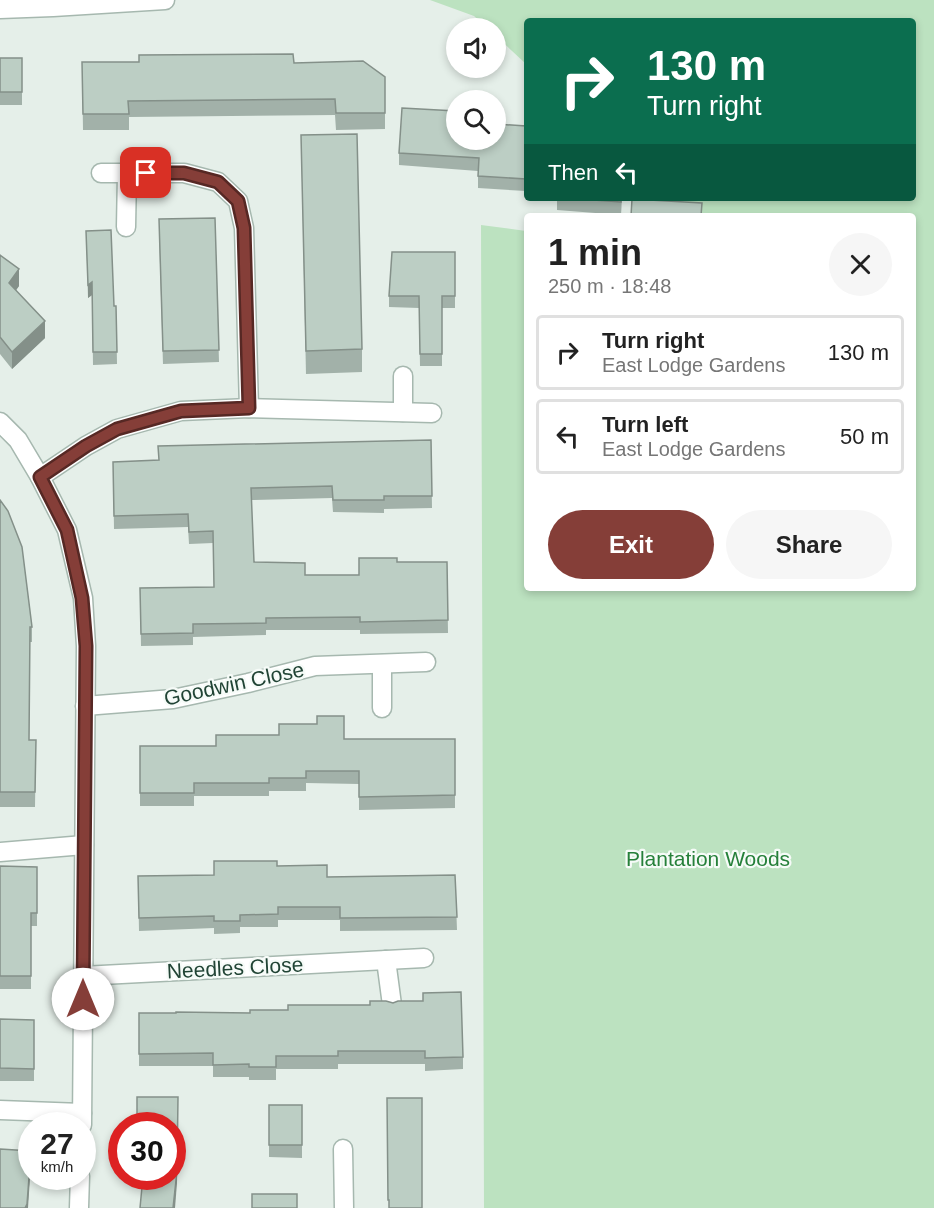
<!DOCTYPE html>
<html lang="en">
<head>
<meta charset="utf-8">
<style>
  body { margin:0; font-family:Helvetica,sans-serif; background:#f6f6f6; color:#222; height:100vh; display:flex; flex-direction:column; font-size:22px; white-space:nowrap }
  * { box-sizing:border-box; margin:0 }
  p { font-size:20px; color:#767676 }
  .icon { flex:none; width:33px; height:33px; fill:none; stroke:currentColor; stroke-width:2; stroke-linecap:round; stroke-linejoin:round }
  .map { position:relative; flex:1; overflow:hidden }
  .side { position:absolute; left:524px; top:213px; width:392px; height:378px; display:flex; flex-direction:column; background:#fff; border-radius:6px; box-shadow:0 3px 9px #0003 }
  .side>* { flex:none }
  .top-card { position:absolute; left:524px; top:18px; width:392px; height:183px; border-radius:6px; box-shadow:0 3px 9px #0003; background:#0b6e4f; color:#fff; overflow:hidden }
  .tools { position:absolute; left:446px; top:18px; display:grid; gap:12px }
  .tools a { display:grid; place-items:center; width:60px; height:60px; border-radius:50%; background:#fff; box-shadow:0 3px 9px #0003; font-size:30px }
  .speed { position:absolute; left:18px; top:1112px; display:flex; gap:12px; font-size:30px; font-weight:700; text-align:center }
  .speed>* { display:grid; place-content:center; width:78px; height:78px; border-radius:50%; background:#fff; box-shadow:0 3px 9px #0003; line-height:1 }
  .speed small { font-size:15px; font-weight:400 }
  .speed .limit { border:9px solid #d22; background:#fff; color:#111 }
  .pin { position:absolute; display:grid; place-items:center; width:51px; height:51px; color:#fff; margin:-26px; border-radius:12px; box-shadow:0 3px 9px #0006 }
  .me { position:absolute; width:66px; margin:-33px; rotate:0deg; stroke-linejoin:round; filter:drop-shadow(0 0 4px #0008) }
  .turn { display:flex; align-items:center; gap:21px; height:126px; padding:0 24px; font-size:27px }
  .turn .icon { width:78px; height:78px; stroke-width:2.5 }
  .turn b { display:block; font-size:42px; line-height:51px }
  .then { display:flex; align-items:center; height:57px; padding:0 24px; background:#0003; gap:12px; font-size:22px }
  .round { display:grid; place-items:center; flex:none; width:63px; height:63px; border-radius:32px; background:#f6f6f6 }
  .headline { display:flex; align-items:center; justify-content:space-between; height:102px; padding:0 24px }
  h1 { font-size:36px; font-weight:700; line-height:45px }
  .cta { display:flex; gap:12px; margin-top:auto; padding:12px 24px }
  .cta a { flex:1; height:69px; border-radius:36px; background:#853e38; color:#fff; font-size:24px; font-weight:700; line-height:69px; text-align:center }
  .cta a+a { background:#f6f6f6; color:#222 }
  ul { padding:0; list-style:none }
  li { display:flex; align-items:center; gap:18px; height:75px; margin:0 12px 9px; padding:0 12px; border:3px solid #e0e0e0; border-radius:6px }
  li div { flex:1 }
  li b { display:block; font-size:22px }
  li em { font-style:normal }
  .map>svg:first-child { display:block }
  .green { fill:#bce2c0 }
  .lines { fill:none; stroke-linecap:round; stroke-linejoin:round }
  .street-casing { stroke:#a6b8af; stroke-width:21 }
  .street { stroke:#fff; stroke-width:18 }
  .wall { fill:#a2b1a9 }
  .shaded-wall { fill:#849089 }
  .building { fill:#bccec4; stroke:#849089; stroke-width:1.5 }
  .route-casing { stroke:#562824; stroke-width:15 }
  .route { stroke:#853e38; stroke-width:10 }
  .labels { text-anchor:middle; stroke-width:4.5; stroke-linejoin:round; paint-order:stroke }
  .street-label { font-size:21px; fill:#214435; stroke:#f6fbf8 }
  .park-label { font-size:21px; fill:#26803a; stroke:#f6fbf8 }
</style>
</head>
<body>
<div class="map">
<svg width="934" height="1208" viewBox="0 0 934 1208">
  <rect width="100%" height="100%" fill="#e5efe9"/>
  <path class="green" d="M430,0h504v1208h-450l-3,-983 45,6v357h386v-372h-239l-4,-18h243v-177h-386v43l-31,-29v-7h-8l-13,-12z"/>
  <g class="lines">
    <g class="street-casing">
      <g id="street">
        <path d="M0,9l53,-2 112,-7"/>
        <path d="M101,173h83l34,9 20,19 6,27 5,180"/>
        <path d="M126,227l1,-53"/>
        <path d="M403,376v36"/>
        <path d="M0,422l18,18 22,37 27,53 16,68 3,48 -4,479"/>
        <path d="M40,477l46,-31 31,-17 64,-18 68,-3 183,5"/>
        <path d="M382,664v44"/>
        <path d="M85,706l88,-7 75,-16 67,-17 111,-4"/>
        <path d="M0,852l84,-7"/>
        <path d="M386,960l6,45"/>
        <path d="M83,976l341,-18"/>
        <path d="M0,1110l82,3"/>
        <path d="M343,1149l1,59"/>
        <path d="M79,1208l1,-32"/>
      </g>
    </g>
    <use href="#street" class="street"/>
  </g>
  <g class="wall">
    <rect x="0" y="58" width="22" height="47"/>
    <path d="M82,62l212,1 91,14v52l-49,1 -1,-15 -206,2v13h-46z"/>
    <path d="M526,126v65l-48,-3v-17l-79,-6v-12l57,-13z"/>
    <path d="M301,135l61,214v23l-56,2z"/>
    <path d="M557,198h65l-1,17 -64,-5z"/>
    <path d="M215,218l4,144 -56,2 -4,-133z"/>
    <path d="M86,231l28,75h2l1,58 -24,1 -1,-70 -4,3z"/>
    <path d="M455,252v56h-13v58h-22l-1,-58 -30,-1v-11z"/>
    <path d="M0,255l19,31 -3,4 29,48 -33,31 -12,-15z"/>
    <path d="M431,440l1,68 -48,1v4l-51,-1 -1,-14 -81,2 3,62 51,13h54l38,-13h50l1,71 -88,1v-4h-94v5l-73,2v8l-52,1 -1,-58 74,-1 -1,-44 -24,1 -1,-17 -74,2 -1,-67 46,-2z"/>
    <path d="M0,500l32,127v15h-2l-1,98h7l-1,67h-35z"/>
    <path d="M344,739h111v69l-96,2v-26l-53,-1v8h-37v5h-75v10h-54v-60h76z"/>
    <path d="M0,866l37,1v59h-6v63h-31z"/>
    <path d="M277,866l50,11 128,-2 2,55 -117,1v-11h-62v7h-38v6l-26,1v-6l-75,3 -1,-55 76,-1z"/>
    <path d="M139,1013h37l287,44v12l-38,2v-7h-87v5h-62v11h-27v-3h-36v-11h-74z"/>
    <path d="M0,1019l34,1v61h-34z"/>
    <path d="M269,1105h33v53l-33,-1z"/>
  </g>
  <g class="shaded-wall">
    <path d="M19,269v17l-10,14v-17z"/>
    <path d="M92,282v13l-4,3v-13z"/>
    <path d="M45,321v17l-33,31v-17z"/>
    <path d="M178,1097l-1,86 -2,25h-2z"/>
    <path d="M31,1151v12l-3,45h-3z"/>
  </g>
  <g class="building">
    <path d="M293,54l1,9 69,-2 22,16v36h-49l-1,-14 -207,2 1,13h-46l-1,-52h57v-7z"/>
    <rect x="0" y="58" width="22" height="34"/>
    <path d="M402,108l54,3v29h39v-16l31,2v53l-48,-3 1,-18 -80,-5z"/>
    <path d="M357,134l5,215 -56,2 -5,-216z"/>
    <path d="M565,198h56v4z"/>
    <path d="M632,199l70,4 -1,13h-70z"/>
    <path d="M215,218l4,132 -56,1 -4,-132z"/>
    <path d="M111,230l3,76h2l1,46h-24l-1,-70 -4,3 -2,-54z"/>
    <path d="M392,252h63v44h-13v58h-22l-1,-58h-30z"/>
    <path d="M0,255l19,14 -10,14 36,38 -33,31 -12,-15z"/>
    <path d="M431,440l1,56h-48v4h-51l-1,-14 -81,2 3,74 51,1v12h54v-17h38v4h50l1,58 -88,2v-5l-94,1v5l-73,1v9l-52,1 -1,-46 74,-1 -1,-56 -24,1 -1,-18 -74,2 -1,-54 46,-2 -1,-14z"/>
    <path d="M0,500l8,11 14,36 10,80h-2l-1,113h7l-1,52h-35z"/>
    <path d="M317,716h27v23h111v56l-96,2v-26h-53v7h-37v5h-75v10h-54v-47h76v-11h63v-11h38z"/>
    <path d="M214,861h63v5l50,-1v12l128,-2 2,42 -117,1v-11h-62v7l-38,1v6h-26v-5l-75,2 -1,-42 76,-1z"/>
    <path d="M0,866l37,1v46h-6v63h-31z"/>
    <path d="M461,992l2,65 -38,1v-7h-87v5h-62v11h-27v-3l-36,1v-12l-74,1v-41h37v-1l74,1v-3h38v-5h82v-4h16l7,2 5,-2h25v-8z"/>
    <path d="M0,1019l34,1v49l-34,-1z"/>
    <path d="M137,1097h41l-1,74 -4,37h-33l3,-32h29v-51h-35z"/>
    <path d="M387,1098h35v110h-33v-8h-1z"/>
    <rect x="269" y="1105" width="33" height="40"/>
    <path d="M0,1149l31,2 -4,53 -2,4h-25z"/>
    <rect x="252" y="1194" width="45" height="14"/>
  </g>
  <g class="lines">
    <g class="route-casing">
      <path id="route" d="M83,999l3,-353 -4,-48 -15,-68 -27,-53 46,-31 31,-17 64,-18 68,-3 -5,-180 -6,-27 -20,-19 -34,-9h-38"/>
    </g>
    <use href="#route" class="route"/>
  </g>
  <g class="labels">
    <g class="street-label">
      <text transform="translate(234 684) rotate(-12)" y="7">Goodwin Close</text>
      <text transform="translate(235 968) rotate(-3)" y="7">Needles Close</text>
    </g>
    <g class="park-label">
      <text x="708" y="866">Plantation Woods</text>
    </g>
  </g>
</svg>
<div class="tools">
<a><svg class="icon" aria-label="sound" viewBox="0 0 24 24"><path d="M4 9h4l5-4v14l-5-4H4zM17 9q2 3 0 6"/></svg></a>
<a><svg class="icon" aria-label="search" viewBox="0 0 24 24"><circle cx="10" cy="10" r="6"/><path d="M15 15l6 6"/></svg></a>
</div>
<div class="speed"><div>27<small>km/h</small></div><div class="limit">30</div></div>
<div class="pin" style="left:146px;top:173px;background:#d93025"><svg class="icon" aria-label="arrive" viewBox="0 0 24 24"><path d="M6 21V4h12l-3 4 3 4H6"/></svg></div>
<svg class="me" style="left:83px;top:999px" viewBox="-20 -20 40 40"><circle r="19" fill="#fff"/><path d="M0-13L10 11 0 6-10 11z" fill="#853e38"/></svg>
<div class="top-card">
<div class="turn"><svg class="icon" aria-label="right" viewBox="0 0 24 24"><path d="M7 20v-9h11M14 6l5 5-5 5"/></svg><div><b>130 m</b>Turn right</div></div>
<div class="then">Then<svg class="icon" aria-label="left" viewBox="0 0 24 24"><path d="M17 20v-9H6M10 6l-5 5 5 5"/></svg></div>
</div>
<section class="side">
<div class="headline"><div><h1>1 min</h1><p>250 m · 18:48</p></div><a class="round"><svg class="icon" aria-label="close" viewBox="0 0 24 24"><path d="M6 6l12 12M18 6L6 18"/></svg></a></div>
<ul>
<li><svg class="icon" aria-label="right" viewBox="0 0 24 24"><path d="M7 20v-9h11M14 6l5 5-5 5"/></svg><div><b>Turn right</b><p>East Lodge Gardens</p></div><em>130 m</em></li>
<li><svg class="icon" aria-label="left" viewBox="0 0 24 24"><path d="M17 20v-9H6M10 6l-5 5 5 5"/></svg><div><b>Turn left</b><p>East Lodge Gardens</p></div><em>50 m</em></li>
</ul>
<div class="cta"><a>Exit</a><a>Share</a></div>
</section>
</div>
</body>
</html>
